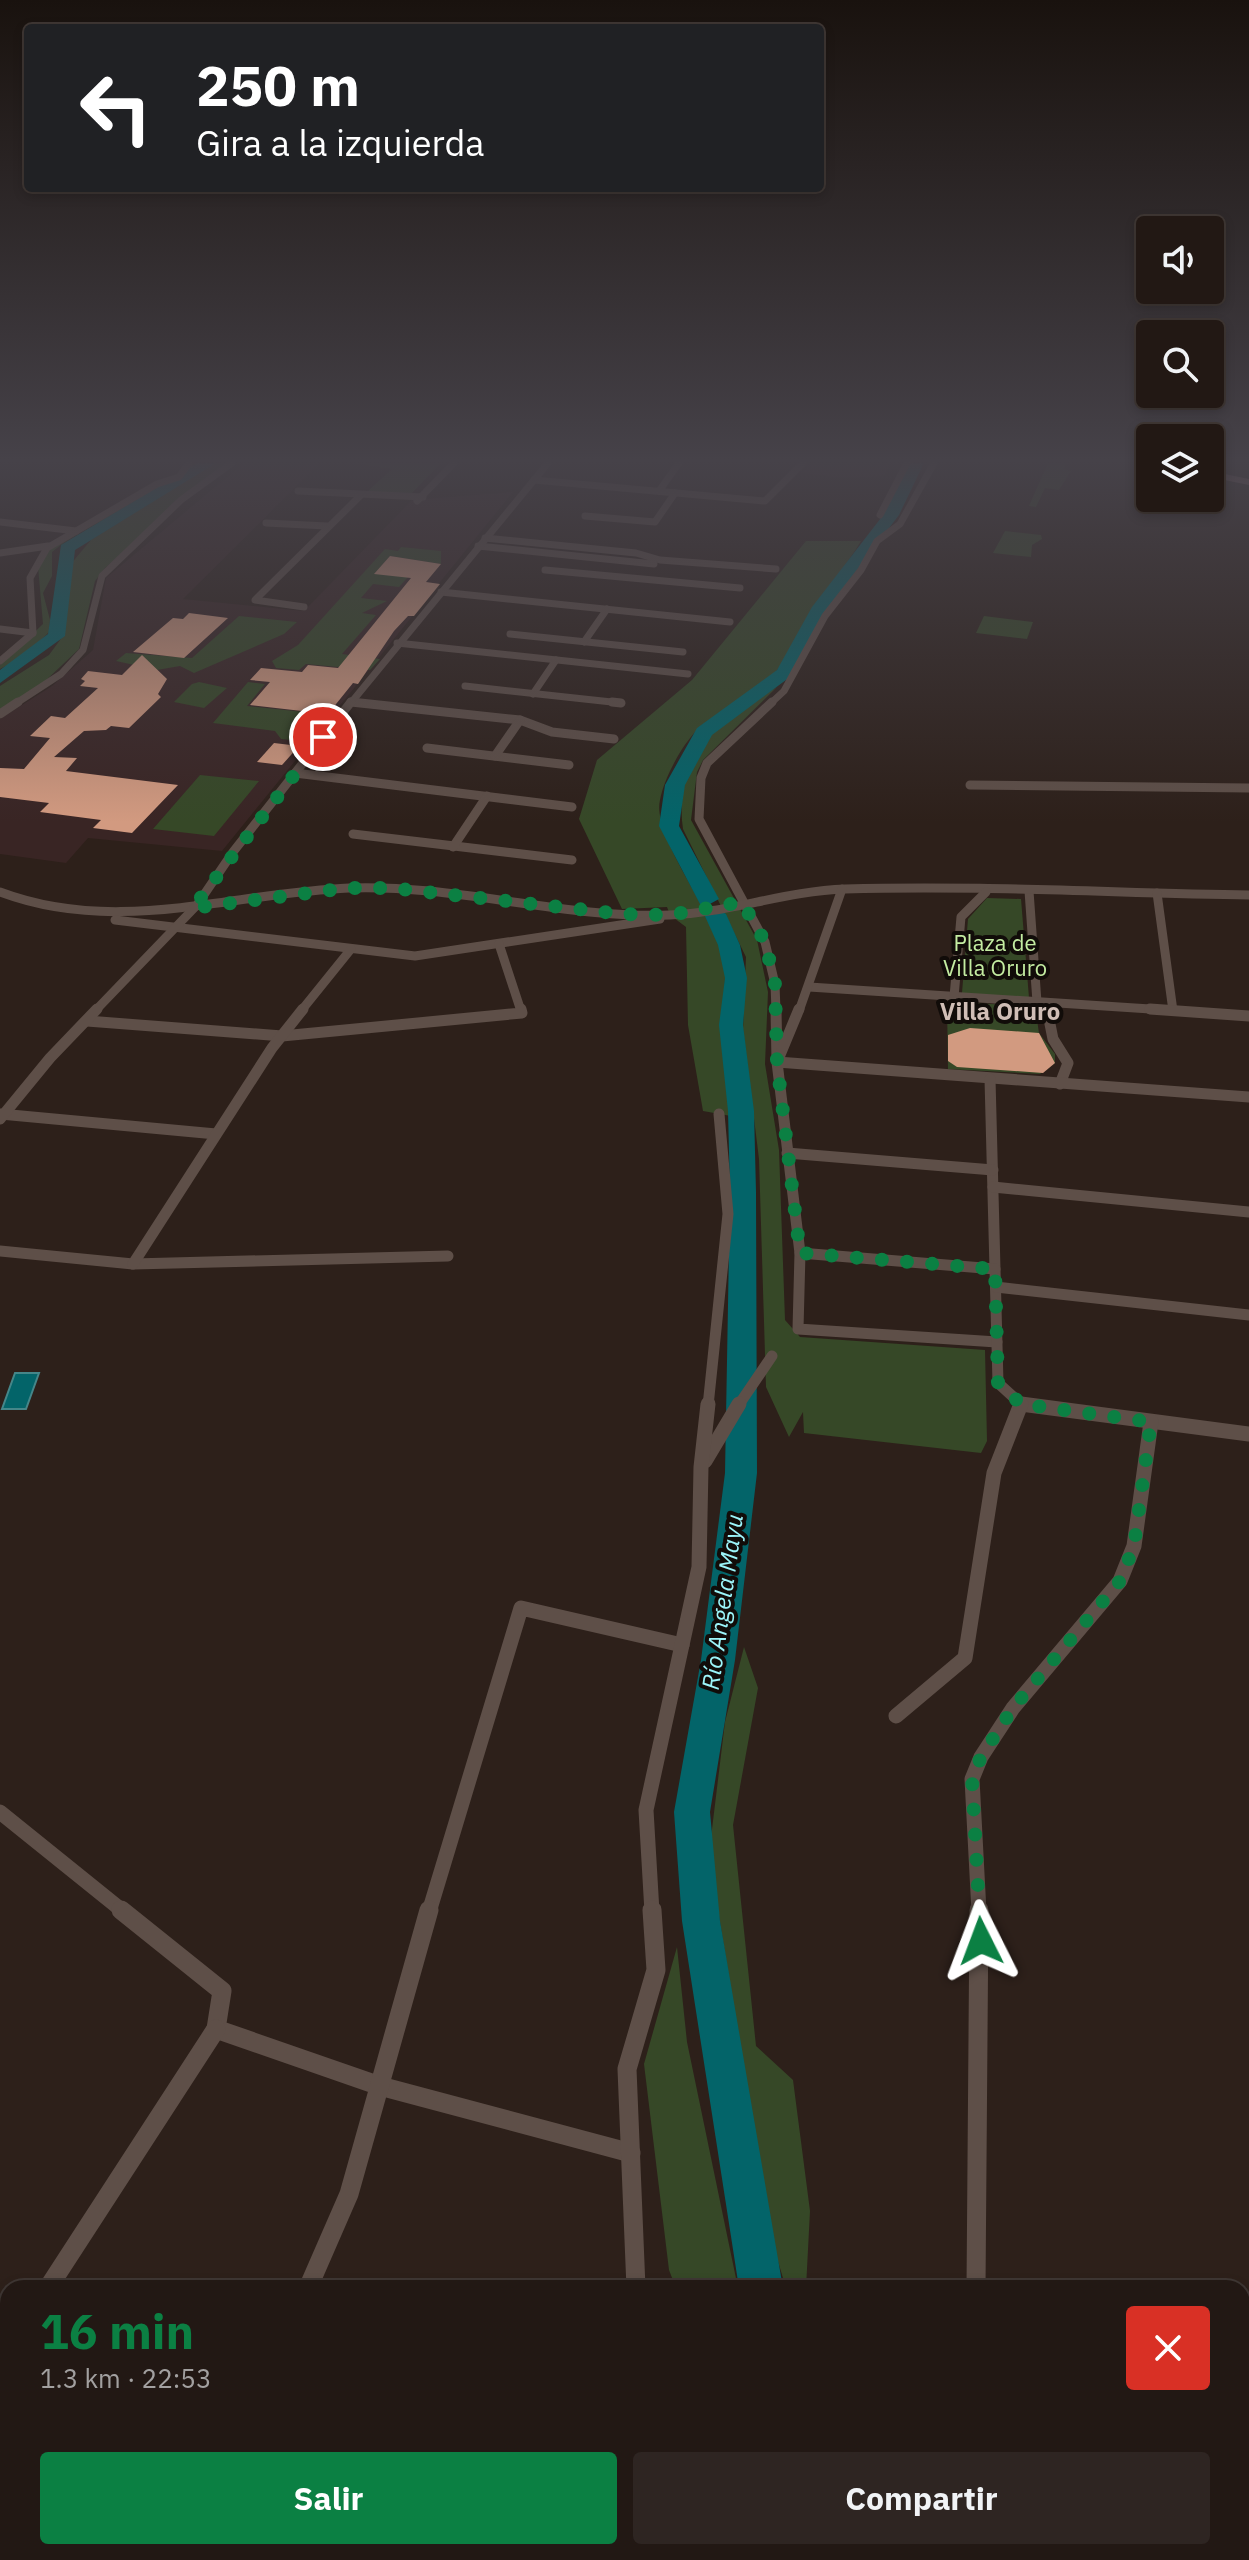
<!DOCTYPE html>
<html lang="es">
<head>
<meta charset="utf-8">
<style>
  body { margin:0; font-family:"IBM Plex Sans",sans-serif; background:#2e2522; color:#f1f3f6; height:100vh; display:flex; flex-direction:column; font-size:30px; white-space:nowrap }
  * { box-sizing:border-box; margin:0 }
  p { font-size:26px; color:#a2a0a0 }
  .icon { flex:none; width:44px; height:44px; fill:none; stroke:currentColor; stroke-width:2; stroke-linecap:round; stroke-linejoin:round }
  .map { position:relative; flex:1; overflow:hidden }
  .details { position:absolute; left:0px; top:2280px; width:1250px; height:280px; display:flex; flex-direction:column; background:#221814; border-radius:24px 24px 0 0; box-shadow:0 4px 12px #0003,0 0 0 2px #3f3734 }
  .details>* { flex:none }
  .guide { position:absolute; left:24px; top:24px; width:800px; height:168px; border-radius:8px; box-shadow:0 4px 12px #0003,0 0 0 2px #3f3734; background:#202124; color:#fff; overflow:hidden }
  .buttons { position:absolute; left:1136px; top:216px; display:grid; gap:16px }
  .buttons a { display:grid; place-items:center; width:88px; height:88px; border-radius:8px; background:#221814; box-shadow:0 4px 12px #0003,0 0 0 2px #3f3734; font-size:40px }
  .pin { position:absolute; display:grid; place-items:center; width:68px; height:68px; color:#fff; margin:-34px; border:4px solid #fff; border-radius:50%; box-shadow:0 2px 8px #0007 }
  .me { position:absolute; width:88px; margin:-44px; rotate:357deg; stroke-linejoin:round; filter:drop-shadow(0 0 6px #0008) }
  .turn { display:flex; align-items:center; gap:28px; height:168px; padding:0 40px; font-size:36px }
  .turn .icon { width:104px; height:104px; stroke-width:2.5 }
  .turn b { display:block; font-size:56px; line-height:68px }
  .round { display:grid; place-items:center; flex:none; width:84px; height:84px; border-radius:8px; background:#2e2522 }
  .headline { display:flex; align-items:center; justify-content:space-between; height:136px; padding:0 40px }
  h1 { font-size:48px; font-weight:700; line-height:60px; color:#0b8043 }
  .action { display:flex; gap:16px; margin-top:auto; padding:16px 40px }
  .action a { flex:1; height:92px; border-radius:8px; background:#0b8043; color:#fff; font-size:32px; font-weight:700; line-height:92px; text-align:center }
  .action a+a { background:#2e2522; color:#f1f3f6 }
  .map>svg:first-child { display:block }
  .education { fill:#392524 }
  .green { fill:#364827 }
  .water { fill:#036469; stroke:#458689; stroke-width:2 }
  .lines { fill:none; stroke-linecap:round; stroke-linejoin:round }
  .river { fill:#036469; fill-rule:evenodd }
  .building { fill:#d29a80 }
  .minor-far4 { stroke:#5e4f48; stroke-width:7 }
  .minor-far3 { stroke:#5e4f48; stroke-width:9 }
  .minor-far2 { stroke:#5e4f48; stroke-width:11 }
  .minor-far1 { stroke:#5e4f48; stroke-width:15 }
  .minor { stroke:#5e4f48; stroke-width:19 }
  .primary { fill:#b4828b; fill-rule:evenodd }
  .route { stroke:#0b8043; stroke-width:14; stroke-dasharray:0 25.2 }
  .labels { text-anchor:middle; stroke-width:8; stroke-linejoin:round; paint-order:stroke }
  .park-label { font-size:22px; fill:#c4eda2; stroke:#110c09 }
  .neighbourhood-label { font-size:24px; font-weight:bold; fill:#d0beb6; stroke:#110c09 }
  .water-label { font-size:24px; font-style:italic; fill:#9cf5fa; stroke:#110c09 }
</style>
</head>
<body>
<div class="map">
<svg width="1249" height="2560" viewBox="0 0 1249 2560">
  <rect width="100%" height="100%" fill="#2d201a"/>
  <g class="education">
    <path d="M244,463h76l-137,136 121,12 108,-111 101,-8 -291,359 -134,-13 -22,25 -66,-9v-135l52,-33 41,-36 13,-72z"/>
    <path d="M810,463h81l-7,13 -40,2 -42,-5z"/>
  </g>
  <g class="green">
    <path d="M192,463h6c-32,35 -106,55 -146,89v24l-9,17 7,27 -1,12 -24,24 -25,13v-4l43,-41 -5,-58 8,-15 115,-67 21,-7z"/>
    <path d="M215,463h13l-123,105 -10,13 -16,68 -37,35 -42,26v-24l49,-31 14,-19 7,-71 21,-25z"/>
    <path d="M355,463h86l-31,32 -43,-3 25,-23z"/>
    <path d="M1048,463h18l-2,6 7,2 -12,19 -14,-2 -9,19 -7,-1z"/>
    <path d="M1005,531l36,4 1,4 -10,6 -1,12 -38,-4z"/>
    <path d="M806,541h55c-15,25 -33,46 -49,69 -17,24 -24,51 -45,72 -20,19 -50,29 -70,48 -15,15 -33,48 -37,70 -8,34 47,105 60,143 10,28 2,55 3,84 1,37 19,46 8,89l-28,-5 -15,-86 -2,-98 -16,-12 -3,-8 -45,2 -43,-90 18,-59 95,-80z"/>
    <path d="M401,547l40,4v13l-51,-8 -15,17 33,4 -9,10 -26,-3 -12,14 26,3 -25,12 14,2 -34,39 38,5 -10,11 -64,-6 -7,6 -23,-2 -4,-7 26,-16 87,-96 13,2z"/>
    <path d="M239,616l58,6 -13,12 -90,39 -14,-7 -23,4 -41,-9 10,-8 66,5z"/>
    <path d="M984,616l49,6 -6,17 -51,-6z"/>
    <path d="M199,682l28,6 -23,20 -30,-6 18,-18z"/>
    <path d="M248,682l17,2 -18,22 86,9 -21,27 -31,-3 -6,-8 -62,-8z"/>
    <path d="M777,687l-74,73 -6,12 -6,48 66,120 11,52 -3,72 14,86 6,170 15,17 185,13 2,91 -6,12 -177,-20 -1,-21 -14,25 -23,-50 -7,-228 -16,-130 3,-72 -63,-128c-5,-32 4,-69 26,-95 14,-17 49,-34 68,-47z"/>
    <path d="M200,775l59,6 -45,55 -61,-7z"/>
    <path d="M987,898l34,1 8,99 -67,-5 6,-74z"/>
    <path d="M947,1002l88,4 4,27 16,21v9l-15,11 -92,-5z"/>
    <path d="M744,1647l14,41 -25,137 23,221 37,34 17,131 -4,77h-20l-15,-50 -62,-384 16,-132z"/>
    <path d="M677,1947l10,95 51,246h-62l-7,-18 -25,-206z"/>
  </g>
  <path class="water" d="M15,1373h24l-13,36h-24z"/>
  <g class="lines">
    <g class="river">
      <path d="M198,463h18l-141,87 -10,86 -65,47v-13l48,-36 13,-89z"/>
      <path d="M910,463h14l-25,52 -71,93 -38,69 -78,58 -27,50 -6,41 40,73 -11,6 -8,-1 -41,-78 6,-41 32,-57 80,-58 35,-63 72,-93z"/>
      <path d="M715,907l11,7 14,31 7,33 -4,47 11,86 2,81 1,281 -22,187 -25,152 10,109 63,367h-44l-57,-367 -8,-109 27,-152 24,-187 5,-281 -2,-81 -9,-86 6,-47 -7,-33 -14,-31z"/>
      <path d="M780,2552h50l2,8h-50z"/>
    </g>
  </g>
  <g class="building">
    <path d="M390,556l51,8 -15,18 14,2 -26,32h-6l-14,15 -36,53 -5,-1 -25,31 -78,-9 20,-23 -20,-2 11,-12 41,4 6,-7 30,3 73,-90 -37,-4z"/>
    <path d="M189,613l39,5 -44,40 -51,-6 40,-34 10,1z"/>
    <path d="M142,655l25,24 -9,15 3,3 -32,31 -18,-2 -5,4 -22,1 -30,26 23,1 -11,13 112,14 -46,48 -39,-5 8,-8 -61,-8 9,-9 -49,-6v-29l24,1 26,-31 -20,-2 21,-20 14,2 33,-30 -18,-2 5,-5 -4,-2 7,-8 34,4z"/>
    <path d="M274,743l25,3 -17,19 -25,-3z"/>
    <path d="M970,1028l69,5 16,30 -12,10 -86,-6 -9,-6v-26z"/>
  </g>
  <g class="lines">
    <g class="minor-far4">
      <path d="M534,480l231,21 38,-38"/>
      <path d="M298,491l125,6"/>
      <path d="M659,491l20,-28"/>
      <path d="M417,501l37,-38"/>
      <path d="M880,515l27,-52"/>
      <path d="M585,516l70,6 20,-29"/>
      <path d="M0,522l76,9"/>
      <path d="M266,523l61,3"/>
      <path d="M485,538l151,15 24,7 116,9"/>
      <path d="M478,546l176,18"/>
      <path d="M0,553l48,-7"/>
      <path d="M545,570l195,18"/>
      <path d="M441,592l289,30"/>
      <path d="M304,607l-49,-7 105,-104"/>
      <path d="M0,629l33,4"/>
      <path d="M510,634l173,18"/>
      <path d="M584,642l23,-33"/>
      <path d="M397,643l291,31"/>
      <path d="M0,661l33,-28 -3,-55 17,-30 110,-64 22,-7 10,-14"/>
      <path d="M465,686l156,17"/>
      <path d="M533,694l23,-34"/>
      <path d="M351,702l19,2"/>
      <path d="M15,704l46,-30 22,-24 19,-74 79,-76 51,-37"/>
      <path d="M350,704l198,-241"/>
      <path d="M770,704l14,-13 41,-75 36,-46 16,-29 23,-17 34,-61"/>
    </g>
    <g class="minor-far3">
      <path d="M351,702l169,18 32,12 62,7"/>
      <path d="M612,702l9,1"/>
      <path d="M772,702l-65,61 -6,15 -2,41 66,123 10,42 1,27"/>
      <path d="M0,714l18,-12"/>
      <path d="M427,748l142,17"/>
      <path d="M495,756l25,-36"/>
      <path d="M295,773l277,34"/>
      <path d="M970,785l279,3"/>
      <path d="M353,834l219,26"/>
      <path d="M453,847l34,-51"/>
      <path d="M1029,891l8,111 11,9"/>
      <path d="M0,892c117,44 230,1 349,-4 107,-4 214,31 321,27 58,-2 116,-24 175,-26 134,-4 270,4 404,6"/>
      <path d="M1157,893l16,118"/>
      <path d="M115,920l300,36 245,-37"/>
      <path d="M499,944l22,67"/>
      <path d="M809,987l372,24"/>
      <path d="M954,997l7,-80 25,-25"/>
      <path d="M95,1011l102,-106 36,-53 118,-150"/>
      <path d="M301,1011l50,-62"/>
      <path d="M799,1011l43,-122"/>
    </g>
    <g class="minor-far2">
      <path d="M776,1009l1,53 23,191 -2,76 199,13"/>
      <path d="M1047,1009l6,30 15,24 -8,21"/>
      <path d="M1150,1009l99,7"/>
      <path d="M87,1021l195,15 240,-23 -1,-4"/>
      <path d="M780,1055l19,-46"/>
      <path d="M777,1062l472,35"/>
      <path d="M990,1079l8,304 23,21 15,2"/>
      <path d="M0,1114l216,20"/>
      <path d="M0,1119l50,-61 47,-49"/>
      <path d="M787,1153l206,17"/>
      <path d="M993,1187l256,25"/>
      <path d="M0,1251l133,13 315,-8"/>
      <path d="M800,1253l195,16"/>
      <path d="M133,1264l139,-216 31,-39"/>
      <path d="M996,1287l253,28"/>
      <path d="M708,1406l20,-192 -9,-100"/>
      <path d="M738,1406l34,-50"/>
    </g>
    <g class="minor-far1">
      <path d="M1021,1404l228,30"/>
      <path d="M705,1461l34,-57"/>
      <path d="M896,1716l69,-58 29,-185 27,-69"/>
      <path d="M0,1812l124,100"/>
      <path d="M429,1912l92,-304 161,37"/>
      <path d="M652,1912l-6,-102 53,-243 2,-100 7,-63"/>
      <path d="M979,1912l-7,-133 9,-22 32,-49 107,-127 14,-35 17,-124"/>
    </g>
    <g class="minor">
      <path d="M121,1910l101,81 -6,38 164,57 251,67"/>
      <path d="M48,2288l168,-259"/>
      <path d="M308,2288l41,-94 80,-284"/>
      <path d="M636,2288l-9,-219 29,-99 -4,-60"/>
      <path d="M976,2288l3,-378"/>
      <path d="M0,2363l8,-12"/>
      <path d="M0,2515l8,3"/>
      <path d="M91,2552l20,8"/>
      <path d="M959,2552l1,8"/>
      <path d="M194,2560l4,-8"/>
      <path d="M583,2560l2,-8"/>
    </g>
    <path class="primary" d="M1210,471l39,8v6l-39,-8z"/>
  </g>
  <linearGradient id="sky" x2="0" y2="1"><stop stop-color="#19120e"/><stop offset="0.56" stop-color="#464249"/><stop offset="1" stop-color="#464249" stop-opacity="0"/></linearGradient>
  <rect width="1249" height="822" fill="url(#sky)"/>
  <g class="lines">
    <path class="route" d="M323,737l-130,171 154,-20h44l231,26 48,1 72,-13 23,40 10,42 2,78 23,191 195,16 3,114 23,21 130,18 -17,124 -14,35 -107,127 -32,49 -9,22 9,162"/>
  </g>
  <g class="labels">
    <g class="park-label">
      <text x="995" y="951">Plaza de<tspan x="995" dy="25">Villa Oruro</tspan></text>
    </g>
    <g class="neighbourhood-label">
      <text x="1000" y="1020">Villa Oruro</text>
    </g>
    <g class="water-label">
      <text transform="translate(723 1602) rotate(-82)" y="8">Río Angela Mayu</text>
    </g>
  </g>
</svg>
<div class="buttons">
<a><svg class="icon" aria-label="sound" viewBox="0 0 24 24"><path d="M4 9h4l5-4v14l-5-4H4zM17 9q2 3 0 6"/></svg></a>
<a><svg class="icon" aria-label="search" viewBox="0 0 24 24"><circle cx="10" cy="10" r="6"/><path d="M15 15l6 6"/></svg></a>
<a><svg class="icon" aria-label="layers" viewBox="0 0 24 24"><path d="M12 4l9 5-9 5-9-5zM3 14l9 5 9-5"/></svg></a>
</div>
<div class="pin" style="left:323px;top:737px;background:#d93025"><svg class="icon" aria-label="arrive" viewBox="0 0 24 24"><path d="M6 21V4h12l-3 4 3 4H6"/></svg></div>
<svg class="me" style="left:981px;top:1941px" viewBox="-20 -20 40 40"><path d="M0-17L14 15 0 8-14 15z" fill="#0b8043" stroke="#fff" stroke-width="4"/></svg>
<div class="guide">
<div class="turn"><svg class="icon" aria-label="left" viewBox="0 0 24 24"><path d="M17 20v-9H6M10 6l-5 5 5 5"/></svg><div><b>250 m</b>Gira a la izquierda</div></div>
</div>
<section class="details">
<div class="headline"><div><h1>16 min</h1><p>1.3 km · 22:53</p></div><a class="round" style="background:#d93025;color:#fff"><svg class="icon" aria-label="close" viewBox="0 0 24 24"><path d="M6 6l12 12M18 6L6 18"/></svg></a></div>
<div class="action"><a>Salir</a><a>Compartir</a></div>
</section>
</div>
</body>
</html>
